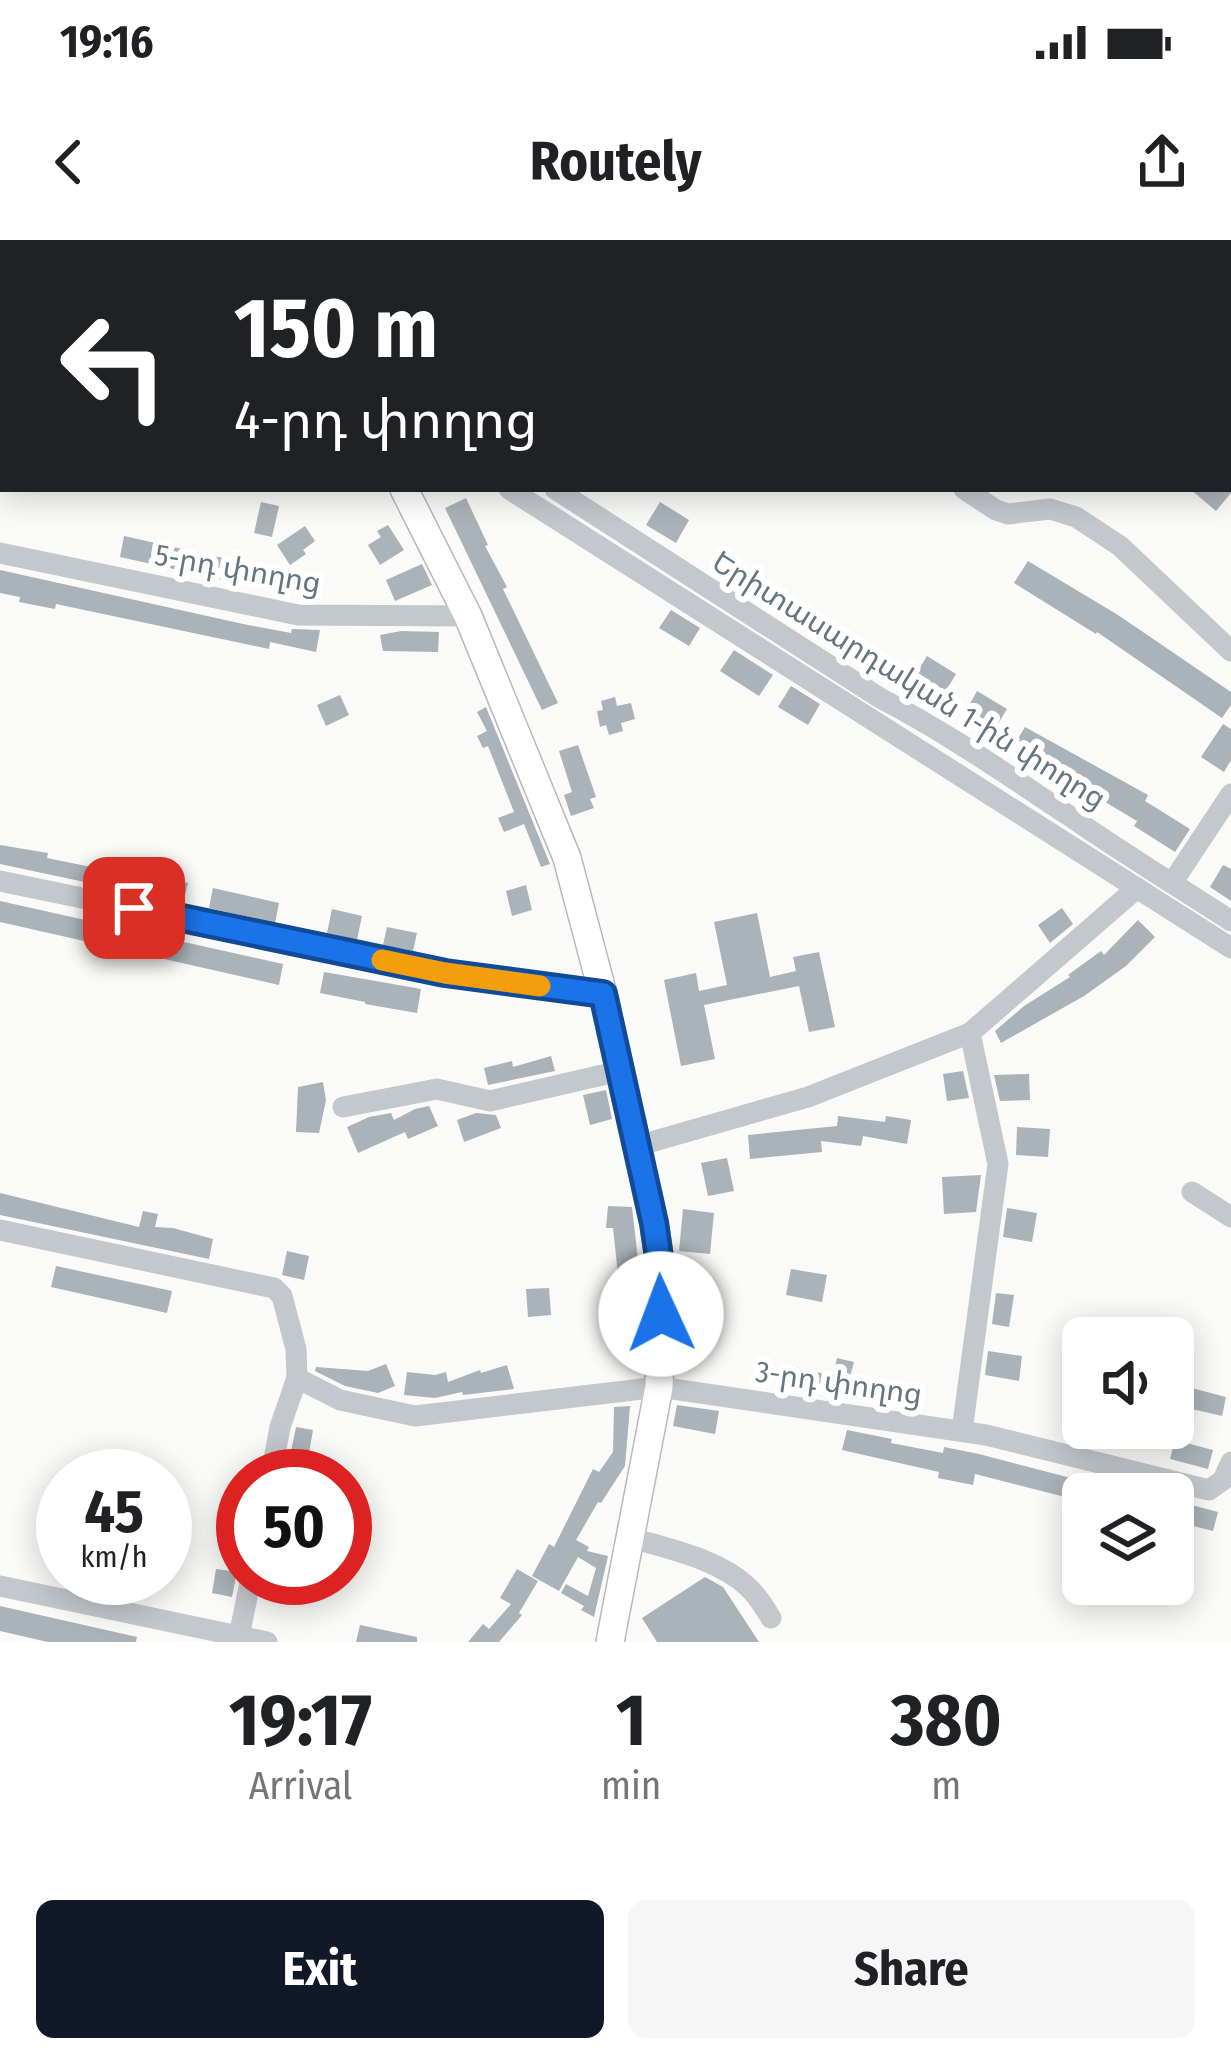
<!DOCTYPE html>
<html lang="en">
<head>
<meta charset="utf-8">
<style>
  body { margin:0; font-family:"Fira Sans Condensed","Noto Sans Armenian",sans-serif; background:#f6f6f6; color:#202124; height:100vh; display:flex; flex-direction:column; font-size:45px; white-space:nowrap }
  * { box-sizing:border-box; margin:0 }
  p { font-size:39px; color:#757577 }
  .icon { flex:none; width:66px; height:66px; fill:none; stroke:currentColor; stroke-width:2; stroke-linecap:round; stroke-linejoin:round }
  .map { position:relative; height:1402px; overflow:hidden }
  .details { display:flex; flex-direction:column; background:#fff; flex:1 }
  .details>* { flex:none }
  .banner { position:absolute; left:0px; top:0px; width:1233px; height:252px; box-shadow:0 6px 30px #0003; background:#202124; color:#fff; overflow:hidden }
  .tools { position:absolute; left:1062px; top:1077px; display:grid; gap:24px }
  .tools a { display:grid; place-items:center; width:132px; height:132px; border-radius:18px; background:#fff; box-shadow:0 6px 30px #0003; font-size:60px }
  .speed { position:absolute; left:36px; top:1209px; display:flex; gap:24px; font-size:60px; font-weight:700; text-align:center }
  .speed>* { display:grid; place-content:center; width:156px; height:156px; border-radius:50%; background:#fff; box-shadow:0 6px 30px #0003; line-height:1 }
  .speed small { font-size:30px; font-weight:400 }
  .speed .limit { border:18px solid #d22; background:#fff; color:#111 }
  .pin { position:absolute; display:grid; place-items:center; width:102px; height:102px; color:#fff; margin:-51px; border-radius:24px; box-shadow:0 6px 18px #0006 }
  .me { position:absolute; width:132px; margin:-66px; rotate:358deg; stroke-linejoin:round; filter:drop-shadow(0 0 9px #0008) }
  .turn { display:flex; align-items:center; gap:42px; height:252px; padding:0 36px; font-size:54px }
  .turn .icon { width:156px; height:156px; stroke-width:2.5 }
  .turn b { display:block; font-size:84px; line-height:102px }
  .eta { display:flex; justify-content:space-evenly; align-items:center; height:204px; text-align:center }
  .eta b { font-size:72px; font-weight:700; line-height:84px }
  .action { display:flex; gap:24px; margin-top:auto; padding:24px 36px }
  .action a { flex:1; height:138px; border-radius:18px; background:#111827; color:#fff; font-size:48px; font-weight:700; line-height:138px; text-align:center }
  .action a+a { background:#f6f6f6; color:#202124 }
  .status { display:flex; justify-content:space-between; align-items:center; height:84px; padding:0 60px; background:#fff; direction:ltr }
  .status svg { height:33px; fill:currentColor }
  header { display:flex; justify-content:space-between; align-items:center; height:156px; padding:0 36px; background:#fff; font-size:54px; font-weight:700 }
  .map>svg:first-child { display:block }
  .building { fill:#aab3b9 }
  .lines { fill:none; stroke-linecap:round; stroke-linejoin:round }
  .major-casing { stroke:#b5babe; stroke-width:30 }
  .minor { stroke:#c3c8cc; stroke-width:21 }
  .major { stroke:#fff; stroke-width:27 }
  .route-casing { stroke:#114b97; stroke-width:30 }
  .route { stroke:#1a73e8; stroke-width:21 }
  .slow { stroke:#f59e0b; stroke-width:21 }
  .labels { text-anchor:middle; stroke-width:12; stroke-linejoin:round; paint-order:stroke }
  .street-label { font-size:30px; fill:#657683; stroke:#fff }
</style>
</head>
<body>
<div class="status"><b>19:16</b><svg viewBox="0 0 49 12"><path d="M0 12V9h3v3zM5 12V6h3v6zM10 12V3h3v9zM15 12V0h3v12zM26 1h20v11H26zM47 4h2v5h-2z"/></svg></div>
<header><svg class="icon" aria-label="back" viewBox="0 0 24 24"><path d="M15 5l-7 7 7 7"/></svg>Routely<svg class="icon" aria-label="share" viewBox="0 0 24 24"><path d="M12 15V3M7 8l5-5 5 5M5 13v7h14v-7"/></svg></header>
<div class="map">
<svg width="1231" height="1402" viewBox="0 0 1231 1402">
  <rect width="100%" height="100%" fill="#fafaf8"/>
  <g class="building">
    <path d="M1190,249h41v4l-15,18z"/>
    <path d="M466,258l22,47 -3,1 22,41 -4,2 55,114 -16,7 -97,-202z"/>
    <path d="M261,262l18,4 -7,31 -18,-4z"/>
    <path d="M660,262l29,18 -13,23 -30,-18z"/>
    <path d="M388,285l16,25 -24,15 -12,-20 13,-8 -4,-6z"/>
    <path d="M305,286l10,15 -12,9 3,4 -16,11 -13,-20z"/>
    <path d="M124,296l117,26 -4,21 -117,-26z"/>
    <path d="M1028,321l90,54 113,77v13l-9,13 -125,-86 -1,2 -82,-51z"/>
    <path d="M422,324l10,21 -37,16 -9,-21z"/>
    <path d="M0,330l243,54 48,9 1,-4 28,1 -4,22 -46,-10 -1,7 -213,-45 -1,5 -36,-7 1,-5 -20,-4z"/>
    <path d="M671,370l29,18 -11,18 -30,-18z"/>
    <path d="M401,391l38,1 -1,20 -55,-1 -3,-16z"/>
    <path d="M734,410l39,25 -14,21 -39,-25z"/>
    <path d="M927,416l29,18 -14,23 -29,-18z"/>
    <path d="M791,446l29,18 -12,21 -30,-18z"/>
    <path d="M977,451l30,18 -14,23 -29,-18z"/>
    <path d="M340,455l9,20 -23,11 -9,-21z"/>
    <path d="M615,457l2,9 14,-3 4,16 -14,4 2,8 -14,4 -3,-10 -6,2 -3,-16 6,-1 -2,-9z"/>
    <path d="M486,467l64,157 -9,3 -17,-43 -20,8 -6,-14 16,-6 -26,-66 -5,2 -6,-12 10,-5 -10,-19z"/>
    <path d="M1223,484l8,5v31l-7,12 -23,-15z"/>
    <path d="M1025,487l123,68 -3,6 45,28 -15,23 -41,-26 3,-5 -124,-74z"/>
    <path d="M578,505l18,52 -6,2 4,9 -23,8 -7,-21 8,-3 -13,-41z"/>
    <path d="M0,605l48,8 -1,5 59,12 1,-6 81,19 -5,20 -183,-39z"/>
    <path d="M1223,625l8,4v32l-21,-14z"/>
    <path d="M526,645l6,25 -20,6 -6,-25z"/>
    <path d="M213,648l66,15 -4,20 -66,-15z"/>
    <path d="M0,661l283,63 -4,21 -279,-63z"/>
    <path d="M1062,668l11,16 -23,19 -12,-18z"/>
    <path d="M332,669l30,7 -5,24 -30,-7z"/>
    <path d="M757,673l13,64 26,-6 -3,-14 26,-5 16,75 -26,5 -10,-46 -95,19 11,54 -34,7 -17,-86 32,-7 3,18 28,-6 -13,-63z"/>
    <path d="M1138,680l17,17 -29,29 -42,30 -83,47 -6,-12 29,-25 46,-29 -2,-2 33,-24 3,4z"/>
    <path d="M387,687l30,6 -4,18 -30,-6z"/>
    <path d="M324,732l97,17 -4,24 -52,-9v-2l-45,-9z"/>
    <path d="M551,816l4,15 -67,14 -4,-17 28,-7 1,6z"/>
    <path d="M963,831l6,27 -22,3 -4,-27z"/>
    <path d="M1029,834l1,26 -30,1 -6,-26z"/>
    <path d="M323,842l3,18 -7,33 -23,-1 2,-45z"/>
    <path d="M606,850l6,29 -22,6 -7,-30z"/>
    <path d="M429,866l9,20 -30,13 -3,-7 -47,21 -11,-26 22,-10 22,-4 3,7 21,-11z"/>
    <path d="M476,873l20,2 5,13 -37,14 -7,-22z"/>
    <path d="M838,876l47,6 1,-6 25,4 -4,24 -44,-8 -2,10 -40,-5 1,11 -72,7 -2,-24 89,-9z"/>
    <path d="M1017,887l33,2 -2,28 -32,-2z"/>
    <path d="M727,918l7,33 -26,5 -7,-33z"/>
    <path d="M981,935l-5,37 -32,2 -2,-37z"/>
    <path d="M0,953l139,34 4,-16 15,3 -3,13 18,1 40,11 -4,20 -209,-44z"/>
    <path d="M608,966l24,1 11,97 -1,46h-22v-13h-10v-34h11l-8,-75h-7z"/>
    <path d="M1007,968l30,5 -5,29 -29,-5z"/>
    <path d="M683,969l31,4 -4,41 -31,-3z"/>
    <path d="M287,1011l22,5 -5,24 -22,-5z"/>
    <path d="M56,1026l116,25 -5,22 -116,-26z"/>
    <path d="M791,1029l36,6 -5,27 -36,-7z"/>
    <path d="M549,1048l2,27 -23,2 -2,-28z"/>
    <path d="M682,1048l20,1v25l-21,-1z"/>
    <path d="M996,1053l18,2 -5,32 -17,-3z"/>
    <path d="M988,1111l34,5 -3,25 -34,-6z"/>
    <path d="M837,1118l17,4 -4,15 26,7v-4l40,8 -4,19 -96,-20 -1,6 -24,-6 5,-20 37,9z"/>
    <path d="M386,1124l9,22 -17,7 -33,-7 -30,-15 1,-4 52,4z"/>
    <path d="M507,1125l7,24 -51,6 -1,-3 -27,6 -31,-3 3,-23 28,3 11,-3 2,10 32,-12 1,3z"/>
    <path d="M1188,1147l38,10 -4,19 -39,-9z"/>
    <path d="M677,1165l42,6 -4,23 -42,-8z"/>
    <path d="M630,1166l-5,60 -24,37 -3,-1 -22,38 13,7 -2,4 21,5 -14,61 -13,-7 3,-4 -23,-13 5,-9 22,12 8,-28 -18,-11 -19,34 -27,-15 17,-32 5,3 39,-78 6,3 14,-20 1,-45z"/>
    <path d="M296,1187l17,3 -8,46h-19z"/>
    <path d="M847,1190l45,9 -1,4 52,10 1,-6 35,7 138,36 -1,4h-33v13l-19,-4 1,-6 -90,-23 -2,11 -35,-7 1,-6 -97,-22z"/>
    <path d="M1175,1200l38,10 -5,19 -38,-10z"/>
    <path d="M1173,1260l45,12 -5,19 -40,-10z"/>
    <path d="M216,1329l21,3 -5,25 -20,-4z"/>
    <path d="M517,1329l21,12 -19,32 3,2 -23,27h-31l15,-18 6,5 22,-25 -11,-6z"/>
    <path d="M705,1337l18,10 36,55h-102l-15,-24z"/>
    <path d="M0,1366l137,31 -1,5h-88l-48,-11z"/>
    <path d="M360,1385l57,12v5h-61z"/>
  </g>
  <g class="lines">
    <g class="major-casing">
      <g id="major">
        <path d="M284,0l2,3"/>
        <path d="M404,249l64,127 99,242 36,136 51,229 8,55 -3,109 -49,255"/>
      </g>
    </g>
    <g class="minor">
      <path d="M138,0l4,3"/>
      <path d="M593,0l5,3"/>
      <path d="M974,0l4,3"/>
      <path d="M1078,0l2,3"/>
      <path d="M49,3l4,-3"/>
      <path d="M519,3l6,-3"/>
      <path d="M0,37l3,-2"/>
      <path d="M1230,211l1,1"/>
      <path d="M509,249l722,459"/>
      <path d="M555,249l325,209c66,34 126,76 188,117 53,37 109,71 163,106"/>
      <path d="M964,249l32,21 12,4 42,-5 26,8 44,29 111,105"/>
      <path d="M0,313l298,62 170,1"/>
      <path d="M0,641l445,92 158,21"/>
      <path d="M1172,643l59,-89"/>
      <path d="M343,867l94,-18 53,12 130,-30"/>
      <path d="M637,906l171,-49 162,-64 167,-145"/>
      <path d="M1192,952l39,25"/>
      <path d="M0,990l274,58 8,8 14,53 1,29 -17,49 -9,49"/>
      <path d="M297,1138l43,22 75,16 244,-29 327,48 223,55 14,-10 8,-18"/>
      <path d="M962,1191l36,-267 -28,-131"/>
      <path d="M632,1298c37,11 87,21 116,49 10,9 16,20 23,31"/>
      <path d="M0,1346l267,56"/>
      <path d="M239,1396l12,-58"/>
    </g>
    <use href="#major" class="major"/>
  </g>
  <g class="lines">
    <g class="route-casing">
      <path id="route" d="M134,668l311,65 158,21 51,229 8,55 -1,36"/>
    </g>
    <use href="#route" class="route"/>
    <path class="slow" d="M382,720l63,13 95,13"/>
  </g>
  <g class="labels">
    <g class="street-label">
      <text transform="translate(238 329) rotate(10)" y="10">5-րդ փողոց</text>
      <text transform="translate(909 440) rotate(32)" y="10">Երիտասարդական 1-ին փողոց</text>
      <text transform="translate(839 1143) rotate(8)" y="10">3-րդ փողոց</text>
    </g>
  </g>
</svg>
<div class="tools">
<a><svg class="icon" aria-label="sound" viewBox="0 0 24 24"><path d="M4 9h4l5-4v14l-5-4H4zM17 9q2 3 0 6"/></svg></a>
<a><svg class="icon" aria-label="layers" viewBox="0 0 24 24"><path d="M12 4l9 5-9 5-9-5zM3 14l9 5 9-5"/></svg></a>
</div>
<div class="speed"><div>45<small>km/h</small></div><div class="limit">50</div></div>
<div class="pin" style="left:134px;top:668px;background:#d93025"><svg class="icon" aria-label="arrive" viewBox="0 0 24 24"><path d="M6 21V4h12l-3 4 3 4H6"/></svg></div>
<svg class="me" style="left:661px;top:1074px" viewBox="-20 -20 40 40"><circle r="19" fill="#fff"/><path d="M0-13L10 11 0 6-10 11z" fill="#1a73e8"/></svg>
<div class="banner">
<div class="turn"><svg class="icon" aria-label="left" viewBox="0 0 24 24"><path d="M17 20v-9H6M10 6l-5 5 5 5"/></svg><div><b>150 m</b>4-րդ փողոց</div></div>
</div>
</div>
<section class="details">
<div class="eta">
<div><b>19:17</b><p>Arrival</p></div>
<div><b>1</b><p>min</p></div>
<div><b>380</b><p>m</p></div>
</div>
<div class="action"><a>Exit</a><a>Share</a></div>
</section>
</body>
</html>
